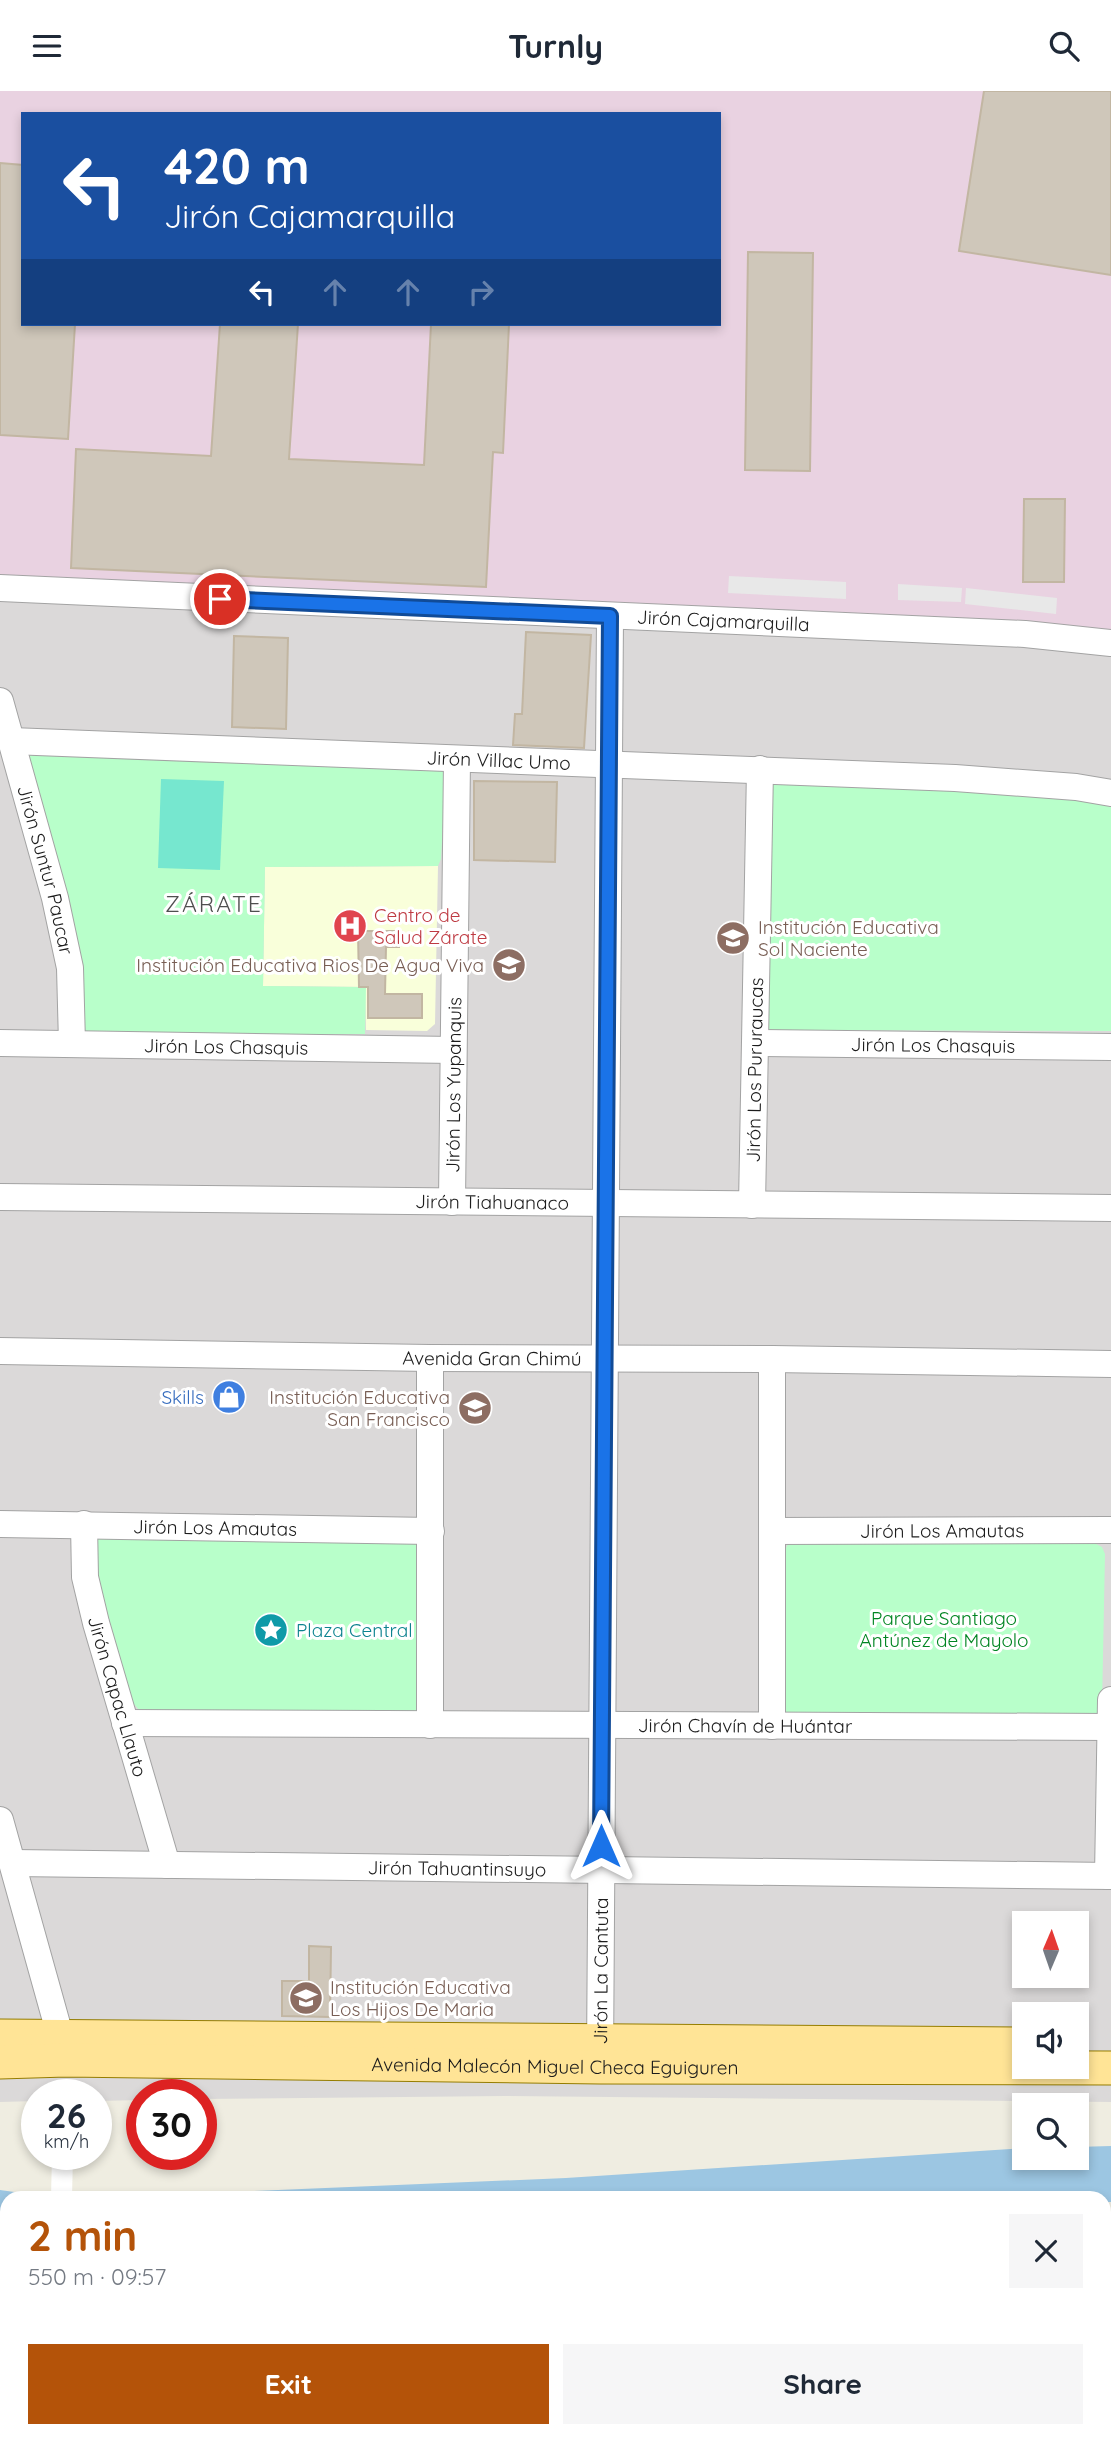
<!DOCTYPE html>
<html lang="en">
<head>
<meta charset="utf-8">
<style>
  body { margin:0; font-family:Quicksand,sans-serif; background:#f6f6f7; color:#1f2937; height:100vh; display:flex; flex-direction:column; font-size:26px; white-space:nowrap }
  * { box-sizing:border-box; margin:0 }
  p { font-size:23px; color:#747a83 }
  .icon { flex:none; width:38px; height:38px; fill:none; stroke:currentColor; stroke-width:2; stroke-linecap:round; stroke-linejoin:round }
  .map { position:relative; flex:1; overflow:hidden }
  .side { position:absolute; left:0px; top:2100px; width:1111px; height:247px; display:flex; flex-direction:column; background:#fff; border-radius:21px 21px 0 0; box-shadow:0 4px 10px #0003 }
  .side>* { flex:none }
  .top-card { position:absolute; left:21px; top:21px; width:700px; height:214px; border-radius:0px; box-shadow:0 4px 10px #0003; background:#1a4fa0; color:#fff; overflow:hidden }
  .needle { width:46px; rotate:2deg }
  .controls { position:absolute; left:1012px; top:1820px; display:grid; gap:14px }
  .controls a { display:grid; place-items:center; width:77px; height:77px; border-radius:0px; background:#fff; box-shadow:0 4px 10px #0003; font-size:35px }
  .speed { position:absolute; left:21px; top:1988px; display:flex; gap:14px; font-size:35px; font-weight:700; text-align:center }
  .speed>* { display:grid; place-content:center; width:91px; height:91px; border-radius:50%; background:#fff; box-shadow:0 4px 10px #0003; line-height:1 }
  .speed small { font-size:18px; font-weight:400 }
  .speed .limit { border:10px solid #d22; background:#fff; color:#111 }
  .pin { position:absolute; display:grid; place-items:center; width:60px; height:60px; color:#fff; margin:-30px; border:4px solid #fff; border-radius:50%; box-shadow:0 2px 7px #0007 }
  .me { position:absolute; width:77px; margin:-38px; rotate:0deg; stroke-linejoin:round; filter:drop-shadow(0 0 5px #0008) }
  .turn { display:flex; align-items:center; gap:24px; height:147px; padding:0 28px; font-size:32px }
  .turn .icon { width:91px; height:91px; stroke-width:2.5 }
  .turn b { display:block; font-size:49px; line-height:60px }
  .lanes { display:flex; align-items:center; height:66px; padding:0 28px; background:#0003; justify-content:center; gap:35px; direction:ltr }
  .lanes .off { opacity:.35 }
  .round { display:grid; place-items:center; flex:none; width:74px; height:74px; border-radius:0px; background:#f6f6f7 }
  .summary { display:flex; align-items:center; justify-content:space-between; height:119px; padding:0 28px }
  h1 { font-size:42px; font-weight:700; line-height:52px; color:#b45309 }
  .action { display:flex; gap:14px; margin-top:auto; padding:14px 28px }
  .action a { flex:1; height:80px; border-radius:0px; background:#b45309; color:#fff; font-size:28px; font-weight:700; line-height:80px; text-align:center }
  .action a+a { background:#f6f6f7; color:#1f2937 }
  header { display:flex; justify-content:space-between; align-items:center; height:91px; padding:0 28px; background:#fff; font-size:32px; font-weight:700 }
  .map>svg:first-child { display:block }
  .residential { fill:#dbd9d9; fill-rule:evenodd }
  .industrial { fill:#e9d2e1; fill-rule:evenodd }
  .education { fill:#f9ffda }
  .park { fill:#b8ffca }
  .pitch { fill:#76e7cf }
  .parking { fill:#e8e8e8 }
  .water { fill:#9cc6e2 }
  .pier { fill:#fff }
  .building { fill:#cfc7ba; stroke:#c2b6a2; stroke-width:2 }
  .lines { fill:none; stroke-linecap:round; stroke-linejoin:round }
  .minor-casing { stroke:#a3a3a3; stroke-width:28 }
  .major-casing { stroke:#957d00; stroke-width:35 }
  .minor { stroke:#fff; stroke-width:26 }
  .major { stroke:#ffe496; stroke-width:33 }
  .route-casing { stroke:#114b97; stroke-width:18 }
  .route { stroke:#1a73e8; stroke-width:12 }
  .labels { text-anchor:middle; stroke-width:6; stroke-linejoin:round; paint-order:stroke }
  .street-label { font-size:19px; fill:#1c1c1c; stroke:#fff }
  .health-label { font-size:19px; fill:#be3a42; stroke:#fff; text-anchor:start }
  .education-label { font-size:19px; fill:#785e54; stroke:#fff; text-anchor:start }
  .shop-label { font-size:19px; fill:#366cbe; stroke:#fff; text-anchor:end }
  .park-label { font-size:19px; fill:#008522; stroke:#fff }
  .culture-label { font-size:19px; fill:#0d838f; stroke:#fff; text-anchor:start }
  .quarter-label { font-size:23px; letter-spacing:2px; fill:#4f4f4f; stroke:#fff }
</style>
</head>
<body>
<header><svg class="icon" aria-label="menu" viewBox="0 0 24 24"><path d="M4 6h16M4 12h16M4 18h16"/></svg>Turnly<svg class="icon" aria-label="search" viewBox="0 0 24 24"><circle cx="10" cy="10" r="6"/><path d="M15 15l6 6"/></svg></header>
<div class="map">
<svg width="1111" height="2346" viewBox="0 0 1111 2346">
  <rect width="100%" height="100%" fill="#efede1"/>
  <path class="residential" d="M0,0h1111v2011l-607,-6 -303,3v-4h-59v5l-46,1v-6h-59v6l-37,1zM23,23h696v210h-696zM1024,1832h52v53h-52zM1024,1923h52v53h-52z"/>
  <path class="industrial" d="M0,0h1111v558l-1111,-58zM23,23h696v210h-696z"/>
  <path class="education" d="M438,775l-3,158 -8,7 -61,-1 -1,-43 -102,-1 2,-119z"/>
  <g class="park">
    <path d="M23,658l423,16 -5,94 -3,7 -173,1 -2,119 103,1 -1,47h-282z"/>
    <path d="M771,691l251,11 89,11v227l-343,-1z"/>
    <path d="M99,1445l322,6 -1,168 -10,2h-269l-9,-10 -33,-119 -4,-43z"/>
    <path d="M796,1449l298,3 8,4 3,7 -3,152 -4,9h-303l-10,-3 -3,-9 1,-149 5,-10z"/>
  </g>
  <g class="pitch">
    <path d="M161,688l63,2 -4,89 -62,-2z"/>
    <path d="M1104,2159l7,1v71h-7z"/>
  </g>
  <g class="parking">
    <path d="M729,485l117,6v17l-118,-6z"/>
    <path d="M898,493l64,4 -1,14 -63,-2z"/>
    <path d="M966,497l91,10 -1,16 -91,-10z"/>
  </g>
  <g class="water">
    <path d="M1111,2055v56h-7v-4h-1017l479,-20 458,-30v10h52v-11z"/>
    <path d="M0,2099l57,8h-50v51l-7,-1z"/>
  </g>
  <path class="pier" d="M52,2063h21l-1,44h-21z"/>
  <g class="building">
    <path d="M984,0h127v184l-152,-24z"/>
    <path d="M0,72l23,2v159h52l-7,115 -68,-4z"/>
    <path d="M748,161l65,1 -3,218 -65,-1z"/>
    <path d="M220,233h78l-9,135 135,6 7,-141h78l-6,129 -10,-1 -7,135 -415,-19 5,-119 135,7z"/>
    <path d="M1024,408h41l-1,83h-41z"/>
    <path d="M526,541l65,3 -7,113 -71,-3 2,-31h7z"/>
    <path d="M234,545l54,2 -2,91 -54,-2z"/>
    <path d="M474,690l83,1 -2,80 -81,-2z"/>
    <path d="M358,840h41v16h-13l-1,47h37v24h-54v-31h-9z"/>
    <path d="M309,1855l22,1 -1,70 -48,-1v-35h27z"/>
  </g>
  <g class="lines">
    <g class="minor-casing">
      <g id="minor">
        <path id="s1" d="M0,497l1025,46 86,9"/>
        <path id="s2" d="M0,610l55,197 15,70 2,75"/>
        <path id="s3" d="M11,650l944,37 121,9 35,6"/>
        <path id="s4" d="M0,952l453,7"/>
        <path id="s5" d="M756,952l355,4"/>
        <path id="s6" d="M0,1106l1111,11"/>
        <path id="s7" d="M452,1111l5,-443"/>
        <path id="s8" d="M752,1114l8,-436"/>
        <path id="s9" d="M0,1260l430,7 342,1 339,5"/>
        <path d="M430,1267v367"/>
        <path id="s10" d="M0,1433l431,7"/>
        <path id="s11" d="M84,1433l1,53 11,46 71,242"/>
        <path id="s12" d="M772,1440l339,-1"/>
        <path id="s13" d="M125,1632l985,4"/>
        <path d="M772,1635v-367"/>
        <path d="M0,1729l60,215"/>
        <path id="s14" d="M13,1772l1098,13"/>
        <path d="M1108,1785l3,-176"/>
        <path id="s15" d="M600,1969l10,-1444"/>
        <path d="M0,2246h7"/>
        <path d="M1104,2255h7"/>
        <path d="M130,2340v6"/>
        <path d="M236,2340v6"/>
        <path d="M386,2340v6"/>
        <path d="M40,2346l7,-6"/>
        <path d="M542,2346v-6"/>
        <path d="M717,2346l2,-6"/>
      </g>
    </g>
    <g class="major-casing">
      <g id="major">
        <path d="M0,1945l1024,8"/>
        <path id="s16" d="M0,1971l66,-2 534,7 511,1"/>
      </g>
    </g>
    <use href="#minor" class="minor"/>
    <use href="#major" class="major"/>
  </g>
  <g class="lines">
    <g class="route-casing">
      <path id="route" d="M220,508l390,17 -9,1230"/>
    </g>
    <use href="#route" class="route"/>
  </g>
  <defs>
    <g id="hospital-disc" transform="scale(1.75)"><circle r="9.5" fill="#e0444e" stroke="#fff"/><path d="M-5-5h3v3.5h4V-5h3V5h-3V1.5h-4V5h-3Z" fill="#fff"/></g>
    <g id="school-disc" transform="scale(1.75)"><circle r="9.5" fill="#8d6e63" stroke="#fff"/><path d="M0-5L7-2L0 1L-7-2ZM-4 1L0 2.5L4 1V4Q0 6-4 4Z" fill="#fff"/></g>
    <g id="shop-disc" transform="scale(1.75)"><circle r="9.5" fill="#3f7fe0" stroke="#fff"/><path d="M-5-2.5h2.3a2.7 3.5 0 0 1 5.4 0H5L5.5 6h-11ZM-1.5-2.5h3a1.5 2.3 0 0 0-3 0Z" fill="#fff"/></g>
    <g id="sight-disc" transform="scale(1.75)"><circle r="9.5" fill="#0f9aa8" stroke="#fff"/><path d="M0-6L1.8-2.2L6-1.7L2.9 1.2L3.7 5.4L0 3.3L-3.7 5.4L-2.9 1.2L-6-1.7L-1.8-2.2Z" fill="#fff"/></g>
  </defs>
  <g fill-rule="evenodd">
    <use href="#hospital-disc" x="350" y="835"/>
    <use href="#school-disc" x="733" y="847"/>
    <use href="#school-disc" x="509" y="874"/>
    <use href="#shop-disc" x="229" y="1306"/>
    <use href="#school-disc" x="475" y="1317"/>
    <use href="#sight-disc" x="271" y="1539"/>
    <use href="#school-disc" x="306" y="1907"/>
  </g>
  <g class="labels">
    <g class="street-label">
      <text dy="7" stroke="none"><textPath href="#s1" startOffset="724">Jirón Cajamarquilla</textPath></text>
      <text dy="7" stroke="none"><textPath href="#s3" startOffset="488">Jirón Villac Umo</textPath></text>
      <text dy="7" stroke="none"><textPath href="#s2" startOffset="175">Jirón Suntur Paucar</textPath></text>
      <text dy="7" stroke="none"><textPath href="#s5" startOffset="177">Jirón Los Chasquis</textPath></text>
      <text dy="7" stroke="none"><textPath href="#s4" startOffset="226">Jirón Los Chasquis</textPath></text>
      <text dy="7" stroke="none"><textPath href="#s8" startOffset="135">Jirón Los Pururaucas</textPath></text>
      <text dy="7" stroke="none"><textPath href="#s7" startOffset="117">Jirón Los Yupanquis</textPath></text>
      <text dy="7" stroke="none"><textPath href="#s6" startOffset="492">Jirón Tiahuanaco</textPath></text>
      <text dy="7" stroke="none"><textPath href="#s9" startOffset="492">Avenida Gran Chimú</textPath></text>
      <text dy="7" stroke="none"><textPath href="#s10" startOffset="215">Jirón Los Amautas</textPath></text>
      <text dy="7" stroke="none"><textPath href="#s12" startOffset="170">Jirón Los Amautas</textPath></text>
      <text dy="7" stroke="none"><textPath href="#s11" startOffset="177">Jirón Capac Llauto</textPath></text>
      <text dy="7" stroke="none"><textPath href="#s13" startOffset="620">Jirón Chavín de Huántar</textPath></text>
      <text dy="7" stroke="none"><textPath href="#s14" startOffset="444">Jirón Tahuantinsuyo</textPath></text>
      <text dy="7" stroke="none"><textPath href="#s15" startOffset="89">Jirón La Cantuta</textPath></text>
      <text dy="7" stroke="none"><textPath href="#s16" startOffset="555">Avenida Malecón Miguel Checa Eguiguren</textPath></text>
    </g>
    <g class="health-label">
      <text x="374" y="831">Centro de<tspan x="374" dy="22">Salud Zárate</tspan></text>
    </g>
    <g class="education-label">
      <text x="758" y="843">Institución Educativa<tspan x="758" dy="22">Sol Naciente</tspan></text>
      <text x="484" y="881" text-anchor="end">Institución Educativa Rios De Agua Viva</text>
      <text x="450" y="1313" text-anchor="end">Institución Educativa<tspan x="450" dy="22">San Francisco</tspan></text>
      <text x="330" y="1903">Institución Educativa<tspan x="330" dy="22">Los Hijos De Maria</tspan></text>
    </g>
    <g class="shop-label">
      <text x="204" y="1313">Skills</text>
    </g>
    <g class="park-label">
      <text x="944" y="1534">Parque Santiago<tspan x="944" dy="22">Antúnez de Mayolo</tspan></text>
    </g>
    <g class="culture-label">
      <text x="296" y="1546">Plaza Central</text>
    </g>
    <g class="quarter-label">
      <text x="214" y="821">ZÁRATE</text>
    </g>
  </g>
</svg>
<div class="controls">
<a><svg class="needle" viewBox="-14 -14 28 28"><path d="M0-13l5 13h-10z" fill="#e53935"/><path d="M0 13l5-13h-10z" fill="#747a83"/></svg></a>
<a><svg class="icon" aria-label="sound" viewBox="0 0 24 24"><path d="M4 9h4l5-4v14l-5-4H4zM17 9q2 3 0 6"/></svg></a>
<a><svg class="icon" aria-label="search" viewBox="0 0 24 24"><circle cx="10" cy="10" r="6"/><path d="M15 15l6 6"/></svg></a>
</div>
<div class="speed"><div>26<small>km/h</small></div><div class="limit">30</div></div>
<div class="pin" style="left:220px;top:508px;background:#d93025"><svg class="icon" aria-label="arrive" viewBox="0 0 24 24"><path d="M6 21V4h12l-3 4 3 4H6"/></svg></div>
<svg class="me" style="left:601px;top:1755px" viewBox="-20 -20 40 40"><path d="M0-17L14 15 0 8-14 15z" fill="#1a73e8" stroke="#fff" stroke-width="4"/></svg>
<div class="top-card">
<div class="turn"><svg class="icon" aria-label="left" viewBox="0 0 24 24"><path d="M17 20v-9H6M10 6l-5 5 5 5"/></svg><div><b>420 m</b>Jirón Cajamarquilla</div></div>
<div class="lanes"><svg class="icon" aria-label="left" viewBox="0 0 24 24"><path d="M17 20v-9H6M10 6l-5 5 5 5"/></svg><svg class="icon off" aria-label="ahead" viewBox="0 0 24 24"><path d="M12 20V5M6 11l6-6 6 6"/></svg><svg class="icon off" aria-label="ahead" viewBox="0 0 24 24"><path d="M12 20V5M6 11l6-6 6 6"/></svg><svg class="icon off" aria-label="right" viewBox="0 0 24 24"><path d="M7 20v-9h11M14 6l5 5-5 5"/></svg></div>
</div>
<section class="side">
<div class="summary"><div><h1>2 min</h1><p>550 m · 09:57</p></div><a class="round"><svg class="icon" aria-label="close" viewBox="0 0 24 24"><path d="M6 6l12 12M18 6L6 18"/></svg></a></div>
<div class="action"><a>Exit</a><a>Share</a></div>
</section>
</div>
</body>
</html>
